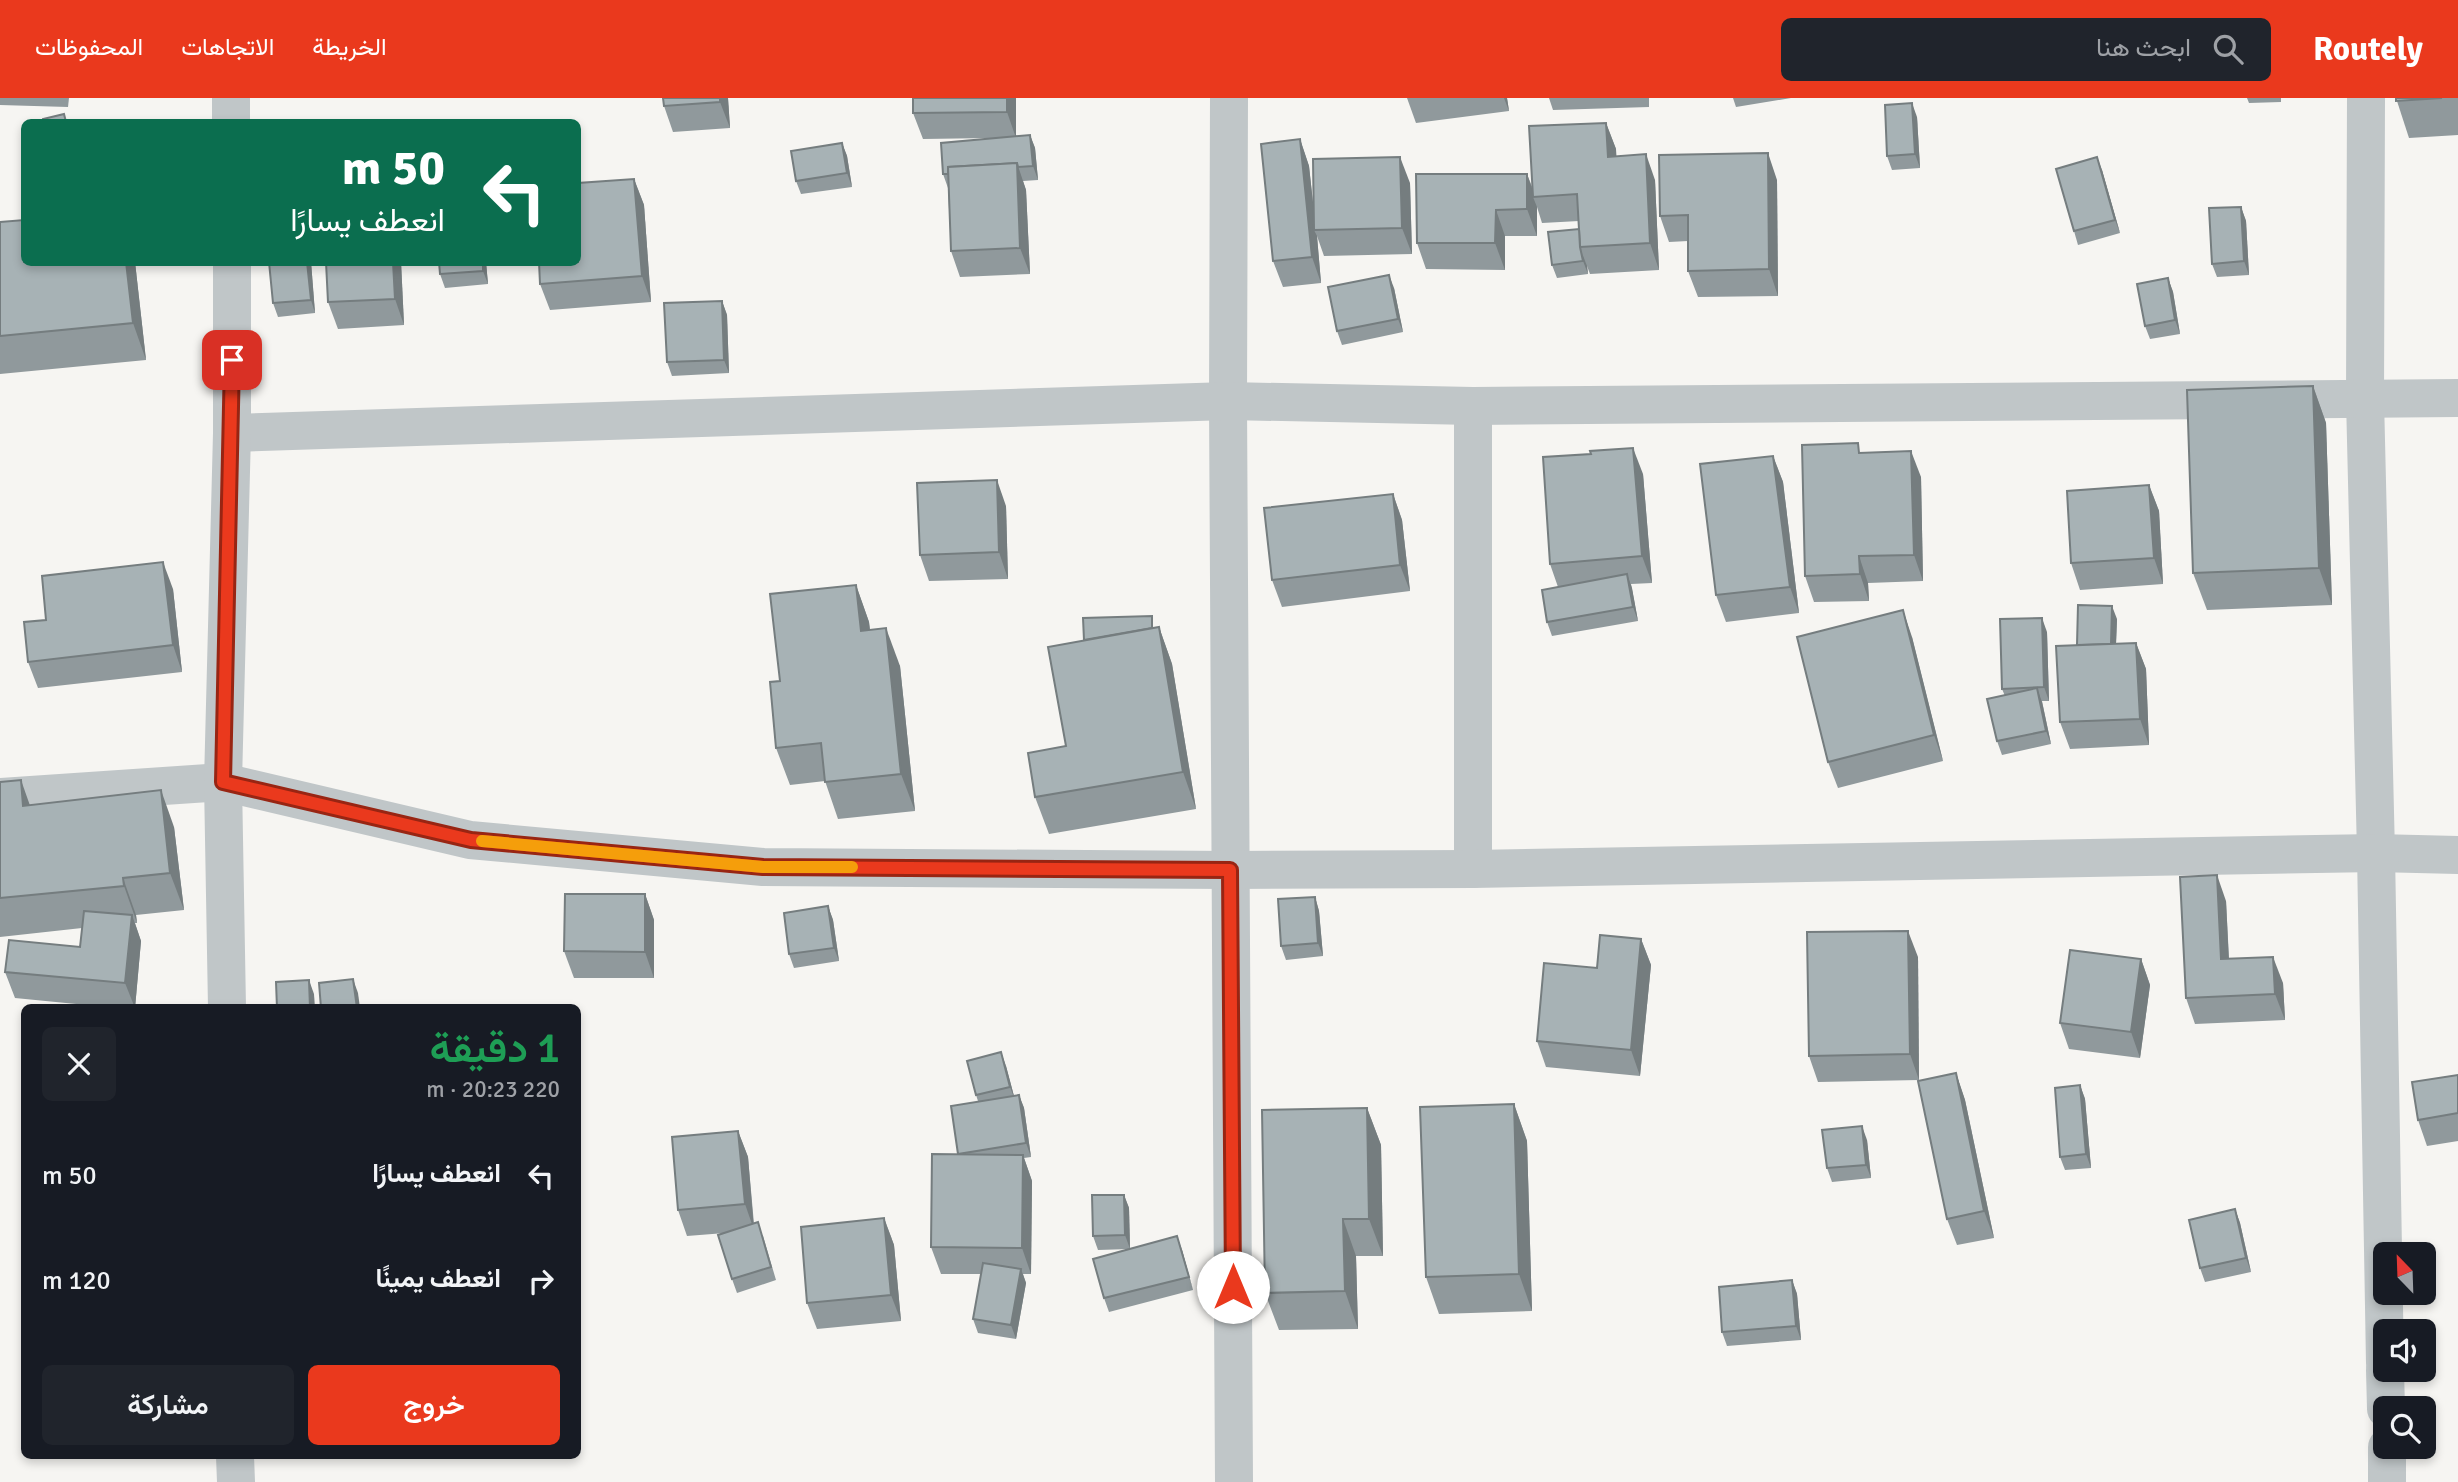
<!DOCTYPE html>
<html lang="ar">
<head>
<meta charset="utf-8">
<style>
  body { margin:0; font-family:Signika,Vazirmatn,sans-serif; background:#20242c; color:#f1f3f6; direction:rtl; height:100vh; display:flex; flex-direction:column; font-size:26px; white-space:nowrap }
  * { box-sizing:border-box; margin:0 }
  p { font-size:23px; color:#9ea1a6 }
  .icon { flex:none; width:38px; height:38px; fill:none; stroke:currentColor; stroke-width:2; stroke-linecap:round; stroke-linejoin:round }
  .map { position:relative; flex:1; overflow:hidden; direction:ltr }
  .details { position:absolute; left:21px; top:906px; width:560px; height:455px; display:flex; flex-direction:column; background:#171b24; border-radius:10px; box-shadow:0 4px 10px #0003; direction:rtl }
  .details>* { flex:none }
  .top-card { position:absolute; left:21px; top:21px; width:560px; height:147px; border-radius:10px; box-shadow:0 4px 10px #0003; direction:rtl; background:#0b6e4f; color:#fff; overflow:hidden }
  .needle { width:46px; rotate:337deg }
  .buttons { position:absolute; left:2373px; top:1144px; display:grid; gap:14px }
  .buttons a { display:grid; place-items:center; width:63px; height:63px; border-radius:10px; background:#171b24; box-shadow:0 4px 10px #0003; font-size:35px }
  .pin { position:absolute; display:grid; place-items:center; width:60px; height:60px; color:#fff; margin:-30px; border-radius:14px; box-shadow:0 4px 10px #0006 }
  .me { position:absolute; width:77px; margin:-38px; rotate:0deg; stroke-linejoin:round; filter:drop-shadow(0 0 5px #0008) }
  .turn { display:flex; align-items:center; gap:24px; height:147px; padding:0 21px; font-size:32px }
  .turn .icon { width:91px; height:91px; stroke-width:2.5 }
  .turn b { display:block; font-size:49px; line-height:60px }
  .round { display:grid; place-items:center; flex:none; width:74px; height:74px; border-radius:10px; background:#20242c }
  .summary { display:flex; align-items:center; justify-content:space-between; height:119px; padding:0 21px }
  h1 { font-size:42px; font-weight:600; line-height:52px; color:#1e9e55 }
  .action { display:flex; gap:14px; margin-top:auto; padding:14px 21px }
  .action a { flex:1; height:80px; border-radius:10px; background:#ea391d; color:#fff; font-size:28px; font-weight:600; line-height:80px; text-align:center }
  .action a+a { background:#20242c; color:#f1f3f6 }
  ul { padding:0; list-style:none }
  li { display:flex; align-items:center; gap:21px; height:105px; padding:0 21px }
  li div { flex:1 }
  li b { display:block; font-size:26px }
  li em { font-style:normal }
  header { display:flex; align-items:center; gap:42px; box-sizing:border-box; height:98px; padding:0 35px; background:#ea391d; color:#fff }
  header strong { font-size:33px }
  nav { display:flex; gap:38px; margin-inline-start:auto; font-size:24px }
  .search { width:490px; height:63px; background:#20242c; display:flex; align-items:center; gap:18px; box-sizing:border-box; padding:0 24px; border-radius:10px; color:#9ea1a6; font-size:26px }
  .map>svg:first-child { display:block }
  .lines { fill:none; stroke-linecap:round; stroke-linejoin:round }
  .minor { stroke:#c0c6c8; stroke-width:38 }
  .wall { fill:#90999c }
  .shaded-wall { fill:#757d7f }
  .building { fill:#a7b2b5; stroke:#757d7f; stroke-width:2 }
  .route-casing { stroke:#982513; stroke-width:18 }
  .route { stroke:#ea391d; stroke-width:12 }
  .slow { stroke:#f59e0b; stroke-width:12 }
</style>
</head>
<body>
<header>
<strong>Routely</strong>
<div class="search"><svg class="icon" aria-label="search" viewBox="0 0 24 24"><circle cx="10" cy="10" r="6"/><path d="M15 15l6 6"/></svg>ابحث هنا</div>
<nav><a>الخريطة</a><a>الاتجاهات</a><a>المحفوظات</a></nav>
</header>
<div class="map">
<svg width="2458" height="1384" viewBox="0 0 2458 1384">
  <rect width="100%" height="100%" fill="#f6f5f2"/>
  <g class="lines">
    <g class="minor">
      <path d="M231,0v24"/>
      <path d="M1229,0l-1,303 6,1081"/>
      <path d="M2366,0l-1,301 11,454 9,510"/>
      <path d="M1473,308v463"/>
      <path d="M232,335l996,-32 245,5 985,-8"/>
      <path d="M0,699l223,-15 247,58 293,27 467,3 243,-1 903,-16 82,2"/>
      <path d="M227,910l-4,-226 9,-349v-171"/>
      <path d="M2385,1272l1,39"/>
      <path d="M2387,1349v35"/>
      <path d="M235,1358l1,26"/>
    </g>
  </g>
  <g class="wall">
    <path d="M0,0h69l-1,9 -68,-2z"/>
    <path d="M728,0l2,30 -57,4 -9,-26z"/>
    <path d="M1016,0v38l14,-1 5,13 3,32 -15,1 3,9 4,84 -70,3 -9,-26 -3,-63 -5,-14 48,-36 -68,1 -10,-26z"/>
    <path d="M1407,0h100l2,13 -93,12z"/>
    <path d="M1549,0h100v9l-96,3z"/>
    <path d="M1733,0h58l-55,9z"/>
    <path d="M2247,0h34v4l-32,1z"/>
    <path d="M2396,0h62v37l-49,3z"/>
    <path d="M1917,19l3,51 -28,2 -5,-14z"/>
    <path d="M1606,25l10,26v7l39,24 4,90 -69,4 -3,-8 1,8 -31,4 -5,-13 27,-36v-8l-37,2 -5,-16v29h-32v34l-79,-1 -9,-26 110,-69 6,15z"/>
    <path d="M1300,41l9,27 5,47 96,-30 2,71 -88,2 -7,-20 4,47 -38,4 -10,-26z"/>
    <path d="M842,45l5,13 5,31 -51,7 -5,-13z"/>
    <path d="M2102,72l18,63 -42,12 -4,-14z"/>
    <path d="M634,81l10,26 7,97 -101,8 -10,-26z"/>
    <path d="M1777,82l1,116 -80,1 -10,-26v-30l-19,1 -9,-26z"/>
    <path d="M2241,109l5,14 3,54 -32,2 -5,-13z"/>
    <path d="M0,124l135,40 11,98 -146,14z"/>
    <path d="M311,164l4,51 -37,4 -5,-14z"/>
    <path d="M401,164l3,63 -66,4 -10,-27z"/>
    <path d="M486,164l2,22 -43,4 -5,-14z"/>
    <path d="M2168,180l5,14 7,42 -30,5 -5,-13z"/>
    <path d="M1394,190l9,44 -61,13 -5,-14z"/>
    <path d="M722,203l5,14 2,58 -57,3 -5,-14z"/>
    <path d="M2313,288l13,37 6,182 -125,5 -14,-37z"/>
    <path d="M1862,355l59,24 2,104 -55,2 1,18 -55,1 -9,-26z"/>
    <path d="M1773,358l10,26 16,131 -73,9 -10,-27z"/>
    <path d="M1643,376l9,109 -21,1 7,37 -86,15 -5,-14 11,-35 -8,-23z"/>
    <path d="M2149,387l10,26 4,73 -83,6 -9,-27z"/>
    <path d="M1393,396l9,26 8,71 -128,16 -10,-27z"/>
    <path d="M1006,408l2,73 -79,2 -9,-26z"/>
    <path d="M856,487l13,37 1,8 30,36 15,145 -77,8 -13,-38 -35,4 -14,-37 4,-67z"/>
    <path d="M173,491l9,83 -144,16 -10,-26 18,-42z"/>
    <path d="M2117,521l-1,25 20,-1 10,26 3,76 -79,4 -10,-27 17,-77z"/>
    <path d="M1159,529l13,37 24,145 -147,25 -14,-37 31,-51z"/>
    <path d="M2047,534l2,69h-7l9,43 -49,11 -5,-14 8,-45 -3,-7z"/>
    <path d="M1912,539l31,124 -105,27 -10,-26z"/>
    <path d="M0,684l30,23 144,22 10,83 -48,5 1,8h-2l6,18 -6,67h-18l-102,-10 -10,-26 75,-25 2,-19 -82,9z"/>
    <path d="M645,796l9,26v58h-80l-10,-27z"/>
    <path d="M1315,799l4,14 4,45 -37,4 -5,-14z"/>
    <path d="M2226,803l3,57 54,25 2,37 -90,4 -9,-26z"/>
    <path d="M828,808l5,14 6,41 -45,7 -5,-14z"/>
    <path d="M1641,841l10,26 -11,111 -94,-9 -9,-26z"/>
    <path d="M1918,859l1,123 -101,2 -9,-26z"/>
    <path d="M2141,861l9,26 -10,73 -71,-9 -9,-26z"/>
    <path d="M1006,968l8,30 5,-1 5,13 7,49 -7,1 8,23 -1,93h-8l3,9 -10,56 -38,-6 -5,-14 8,-45h-40l-10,-27 27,-93 20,-53 -2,-6z"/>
    <path d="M1956,975l9,27 29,138 -37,7 -10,-26z"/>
    <path d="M2458,977v66l-31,5 -9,-26z"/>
    <path d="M2080,987l5,14 6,69 -26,2 -5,-13z"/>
    <path d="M1514,1006l13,37 5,170 -93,3 -13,-37z"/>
    <path d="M1367,1010l14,37 2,111h-27l2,73 -79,1 -14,-37z"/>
    <path d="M738,1033l10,26 6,67 9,12 13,44 -39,13 -5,-14 -7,-46 -38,3 -9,-26z"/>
    <path d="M1867,1042l4,38 -39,4 -5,-14z"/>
    <path d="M1124,1097l5,13 1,41 -32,1 -5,-14z"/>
    <path d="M2235,1111l5,14 11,49 -46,10 -5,-14z"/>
    <path d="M884,1120l10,27 7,76 -84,8 -10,-26z"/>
    <path d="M1182,1152l11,40 -84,22 -5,-14z"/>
    <path d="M1792,1182l5,14 4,46 -74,6 -5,-14z"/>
  </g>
  <g class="shaded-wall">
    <path d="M720,0h8l2,30 -10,-26z"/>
    <path d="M1007,0h9v40l-9,-26z"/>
    <path d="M1504,0h3l2,13z"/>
    <path d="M1912,5l5,14 3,51 -5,-14z"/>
    <path d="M1606,25l10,26 2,34 -10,-26z"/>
    <path d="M1030,37l5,13 3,32 -5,-14z"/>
    <path d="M1300,41l9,27 7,64h-2l3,6 4,47 -9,-26z"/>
    <path d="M842,45l5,13 5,31 -5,-14z"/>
    <path d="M1768,55l9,27 1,116 -9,-27z"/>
    <path d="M1646,56l9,26 4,90 -9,-27z"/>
    <path d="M1400,59l10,26 2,71 -10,-26z"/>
    <path d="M2097,59l5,13 18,63 -5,-13z"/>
    <path d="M1017,65l9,27 4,84 -10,-26z"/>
    <path d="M1527,76l8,23h-2l4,10v29l-10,-27z"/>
    <path d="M634,81l10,26 7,97 -9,-26z"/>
    <path d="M2241,109l5,14 3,54 -5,-14z"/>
    <path d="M1496,112l9,26v34l-10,-27z"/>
    <path d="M1582,155l5,13 1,8 -5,-13z"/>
    <path d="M126,164h9l11,98 -13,-37z"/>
    <path d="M307,164h4l4,51 -4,-13z"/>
    <path d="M393,164h8l3,63 -9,-26z"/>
    <path d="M483,164h3l2,22 -5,-13z"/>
    <path d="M1389,177l5,13 9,44 -5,-13z"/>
    <path d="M2168,180l5,14 7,42 -5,-14z"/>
    <path d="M722,203l5,14 2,58 -5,-13z"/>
    <path d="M2313,288l13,37 6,182 -13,-37z"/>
    <path d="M1633,350l10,26 9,109 -10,-27z"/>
    <path d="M1911,353l10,26 2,104 -9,-26z"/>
    <path d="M1773,358l10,26 16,131 -9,-26z"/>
    <path d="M997,382l9,26 2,73 -9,-27z"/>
    <path d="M2149,387l10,26 4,73 -9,-26z"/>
    <path d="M1393,396l9,26 8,71 -10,-26z"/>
    <path d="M1859,458l9,27 1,18 -9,-27z"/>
    <path d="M163,464l10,27 9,83 -9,-27z"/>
    <path d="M1627,476l5,14 6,33 -5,-14z"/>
    <path d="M856,487l13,37 5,46 -13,-37z"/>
    <path d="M2112,508l5,13 -2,49 -5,-14z"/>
    <path d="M1903,512l9,27 31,124 -9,-26z"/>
    <path d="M2042,520l5,14 2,69 -5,-14z"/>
    <path d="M1159,529l13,37 24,145 -13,-37z"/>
    <path d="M886,530l14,38 15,145 -14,-37z"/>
    <path d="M2136,545l10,26 3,76 -9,-26z"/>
    <path d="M2037,590l5,14 9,42 -5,-13z"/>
    <path d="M21,682l13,37 -11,-11z"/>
    <path d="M161,692l13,37 10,83 -14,-37z"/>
    <path d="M2217,777l9,26 4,84 -9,-26z"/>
    <path d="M123,780l13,37 1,8 -13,-37z"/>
    <path d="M645,796l9,26v58l-9,-26z"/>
    <path d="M1315,799l4,14 4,45 -5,-13z"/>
    <path d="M828,808l5,14 6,41 -5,-13z"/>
    <path d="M132,817l9,26 -6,67 -10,-25z"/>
    <path d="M1908,833l10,26 1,123 -9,-26z"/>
    <path d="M1641,841l10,26 -11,111 -9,-26z"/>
    <path d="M2273,859l10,26 2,37 -10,-26z"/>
    <path d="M2141,861l9,26 -10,73 -9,-26z"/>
    <path d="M353,881l5,14 2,15h-3z"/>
    <path d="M309,882l5,14 1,14h-5z"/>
    <path d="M1001,954l5,14 9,34 -5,-13z"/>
    <path d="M1956,975l9,27 29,138 -10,-27z"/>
    <path d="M2080,987l5,14 6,69 -5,-14z"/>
    <path d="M1019,997l5,13 7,49 -5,-14z"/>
    <path d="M1514,1006l13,37 5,170 -13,-37z"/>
    <path d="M1367,1010l14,37 2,111 -14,-37z"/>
    <path d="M1862,1028l5,14 4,38 -5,-13z"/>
    <path d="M738,1033l10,26 6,73 -9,-26z"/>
    <path d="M1023,1057l9,26 -1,93 -9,-26z"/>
    <path d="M1124,1097l5,13 1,41 -5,-14z"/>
    <path d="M2235,1111l5,14 11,49 -5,-14z"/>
    <path d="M884,1120l10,27 7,76 -10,-26z"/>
    <path d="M1343,1121l13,37 2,73 -13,-38z"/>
    <path d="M1177,1138l5,14 11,40 -4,-13z"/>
    <path d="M1021,1171l5,14 -10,56 -5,-14z"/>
    <path d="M1792,1182l5,14 4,46 -5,-14z"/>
  </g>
  <g class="building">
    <path d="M663,0h57v4l-56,4z"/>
    <path d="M913,0h94v14l-94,1z"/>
    <path d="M2396,0h46l-46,3z"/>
    <path d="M1912,5l3,51 -28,2 -2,-51z"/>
    <path d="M64,16l2,8h-23v-3z"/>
    <path d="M1606,25l2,34 38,-3 4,89 -70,4 -3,-53 -44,3 -4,-71z"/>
    <path d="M1030,37l3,31 -15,1 -1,-4 -69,4v7h-5l-2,-31z"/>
    <path d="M1300,41l12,118 -39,4 -12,-117z"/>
    <path d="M842,45l5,30 -51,8 -5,-30z"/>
    <path d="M1768,55l1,116 -81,2v-56l-28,1 -1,-61z"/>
    <path d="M1400,59l2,71 -88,2 -1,-71z"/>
    <path d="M2097,59l18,63 -41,11 -18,-62z"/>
    <path d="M1017,65l3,85 -69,3 -3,-84z"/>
    <path d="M1416,76h111v35l-31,1 -1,33h-78z"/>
    <path d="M634,81l8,97 -102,8 -1,-22h39v-79z"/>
    <path d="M2241,109l3,54 -32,3 -3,-56z"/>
    <path d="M24,122v42h102l7,61 -133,13v-114z"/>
    <path d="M1579,131l1,18 3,14 -31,4 -4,-33z"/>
    <path d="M269,164h38l4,38 -38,3z"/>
    <path d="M326,164h67l2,37 -67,3z"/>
    <path d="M439,164h44v9l-43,3z"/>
    <path d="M1389,177l9,44 -61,12 -9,-44z"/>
    <path d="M2168,180l7,42 -30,6 -8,-42z"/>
    <path d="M722,203l2,59 -57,2 -3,-59z"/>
    <path d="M2313,288l6,182 -126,5 -6,-183z"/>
    <path d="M1858,345l1,10 52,-2 3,104 -55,1 1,18 -55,2 -3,-131z"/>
    <path d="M1633,350l9,108 -92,8 -7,-107 48,-3 -1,-3z"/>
    <path d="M1773,358l17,131 -74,8 -16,-131z"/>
    <path d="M997,382l2,72 -79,3 -3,-72z"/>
    <path d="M2149,387l5,73 -83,5 -4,-72z"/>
    <path d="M1393,396l7,71 -128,15 -8,-72z"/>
    <path d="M163,464l10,83 -145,17 -4,-40 22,-2 -4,-44z"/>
    <path d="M1627,476l6,33 -86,15 -5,-32z"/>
    <path d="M856,487l5,46 25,-3 15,146 -76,8 -4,-39 -45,5 -6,-66 10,-1 -10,-87z"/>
    <path d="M2078,507l34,1 -1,38 -34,1z"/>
    <path d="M1903,512l31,125 -106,27 -31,-125z"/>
    <path d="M1152,518v12l-68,12 -1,-22z"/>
    <path d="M2042,520l2,69 -42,2 -2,-70z"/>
    <path d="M1159,529l24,145 -148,25 -7,-44 38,-7 -18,-99z"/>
    <path d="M2136,545l4,76 -80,3 -4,-76z"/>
    <path d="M2037,590l9,43 -49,10 -10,-42z"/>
    <path d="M21,682l2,26 138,-16 9,83 -47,5 1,8 -124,12v-116z"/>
    <path d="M2217,777l4,84 52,-2 2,37 -89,4 -6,-121z"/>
    <path d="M565,796h80v58l-81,-1z"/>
    <path d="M1315,799l3,46 -37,3 -3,-47z"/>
    <path d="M828,808l6,42 -45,6 -5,-41z"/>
    <path d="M84,813l48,4 -7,68 -120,-11 4,-32 71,7z"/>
    <path d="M1908,833l2,123 -101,2 -2,-124z"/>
    <path d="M1600,837l41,4 -10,111 -94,-9 7,-78 53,5z"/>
    <path d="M2070,852l71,9 -10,73 -71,-9z"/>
    <path d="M353,881l4,29h-36l-2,-25z"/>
    <path d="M309,882l1,28h-33l-1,-26z"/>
    <path d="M1001,954l9,35 -34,8 -9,-34z"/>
    <path d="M1956,975l28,138 -37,8 -29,-138z"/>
    <path d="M2458,977v38l-40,7 -6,-38z"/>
    <path d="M2080,987l6,69 -26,3 -5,-69z"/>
    <path d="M1019,997l7,48 -68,11 -7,-48z"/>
    <path d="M1514,1006l5,170 -93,3 -6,-170z"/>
    <path d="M1367,1010l2,111h-26l2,72 -80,2 -3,-183z"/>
    <path d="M1862,1028l4,39 -39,3 -5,-38z"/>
    <path d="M738,1033l7,73 -67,6 -6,-73z"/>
    <path d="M932,1056l91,1 -1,93 -91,-1z"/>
    <path d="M1092,1097h32l1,40 -32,1z"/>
    <path d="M2235,1111l11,49 -46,10 -11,-48z"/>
    <path d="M884,1120l7,77 -84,8 -6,-76z"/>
    <path d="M758,1124l13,45 -39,12 -14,-44z"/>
    <path d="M1177,1138l12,41 -85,21 -11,-39z"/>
    <path d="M983,1165l38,6 -10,56 -38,-6z"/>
    <path d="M1792,1182l4,46 -74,6 -3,-45z"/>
  </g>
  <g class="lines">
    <g class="route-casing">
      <path id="route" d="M232,262l-9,422 248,58 292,27 467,3 3,417"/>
    </g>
    <use href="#route" class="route"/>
    <path class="slow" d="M482,743l281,26h89"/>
  </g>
</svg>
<div class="buttons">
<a><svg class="needle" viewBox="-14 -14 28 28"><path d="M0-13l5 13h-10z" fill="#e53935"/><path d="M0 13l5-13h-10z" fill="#9ea1a6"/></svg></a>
<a><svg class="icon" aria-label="sound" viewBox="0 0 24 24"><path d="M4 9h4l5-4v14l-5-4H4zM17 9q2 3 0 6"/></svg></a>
<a><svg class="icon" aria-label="search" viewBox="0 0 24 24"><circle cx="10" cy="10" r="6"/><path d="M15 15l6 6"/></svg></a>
</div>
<div class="pin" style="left:232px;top:262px;background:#d93025"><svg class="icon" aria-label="arrive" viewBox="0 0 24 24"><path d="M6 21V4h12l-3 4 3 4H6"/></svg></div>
<svg class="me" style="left:1233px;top:1189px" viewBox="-20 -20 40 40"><circle r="19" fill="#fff"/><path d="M0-13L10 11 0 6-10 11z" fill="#ea391d"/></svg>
<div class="top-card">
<div class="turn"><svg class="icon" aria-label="left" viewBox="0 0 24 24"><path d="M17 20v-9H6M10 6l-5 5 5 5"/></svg><div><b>50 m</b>انعطف يسارًا</div></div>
</div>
<section class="details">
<div class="summary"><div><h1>1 دقيقة</h1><p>220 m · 20:23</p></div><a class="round"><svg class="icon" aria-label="close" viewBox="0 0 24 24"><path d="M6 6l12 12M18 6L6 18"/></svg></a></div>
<ul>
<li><svg class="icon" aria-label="left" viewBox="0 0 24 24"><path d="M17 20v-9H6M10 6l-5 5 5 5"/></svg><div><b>انعطف يسارًا</b></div><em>50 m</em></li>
<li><svg class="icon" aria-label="right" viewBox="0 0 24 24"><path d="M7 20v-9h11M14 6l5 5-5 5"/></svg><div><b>انعطف يمينًا</b></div><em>120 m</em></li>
</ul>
<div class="action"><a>خروج</a><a>مشاركة</a></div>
</section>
</div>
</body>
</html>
